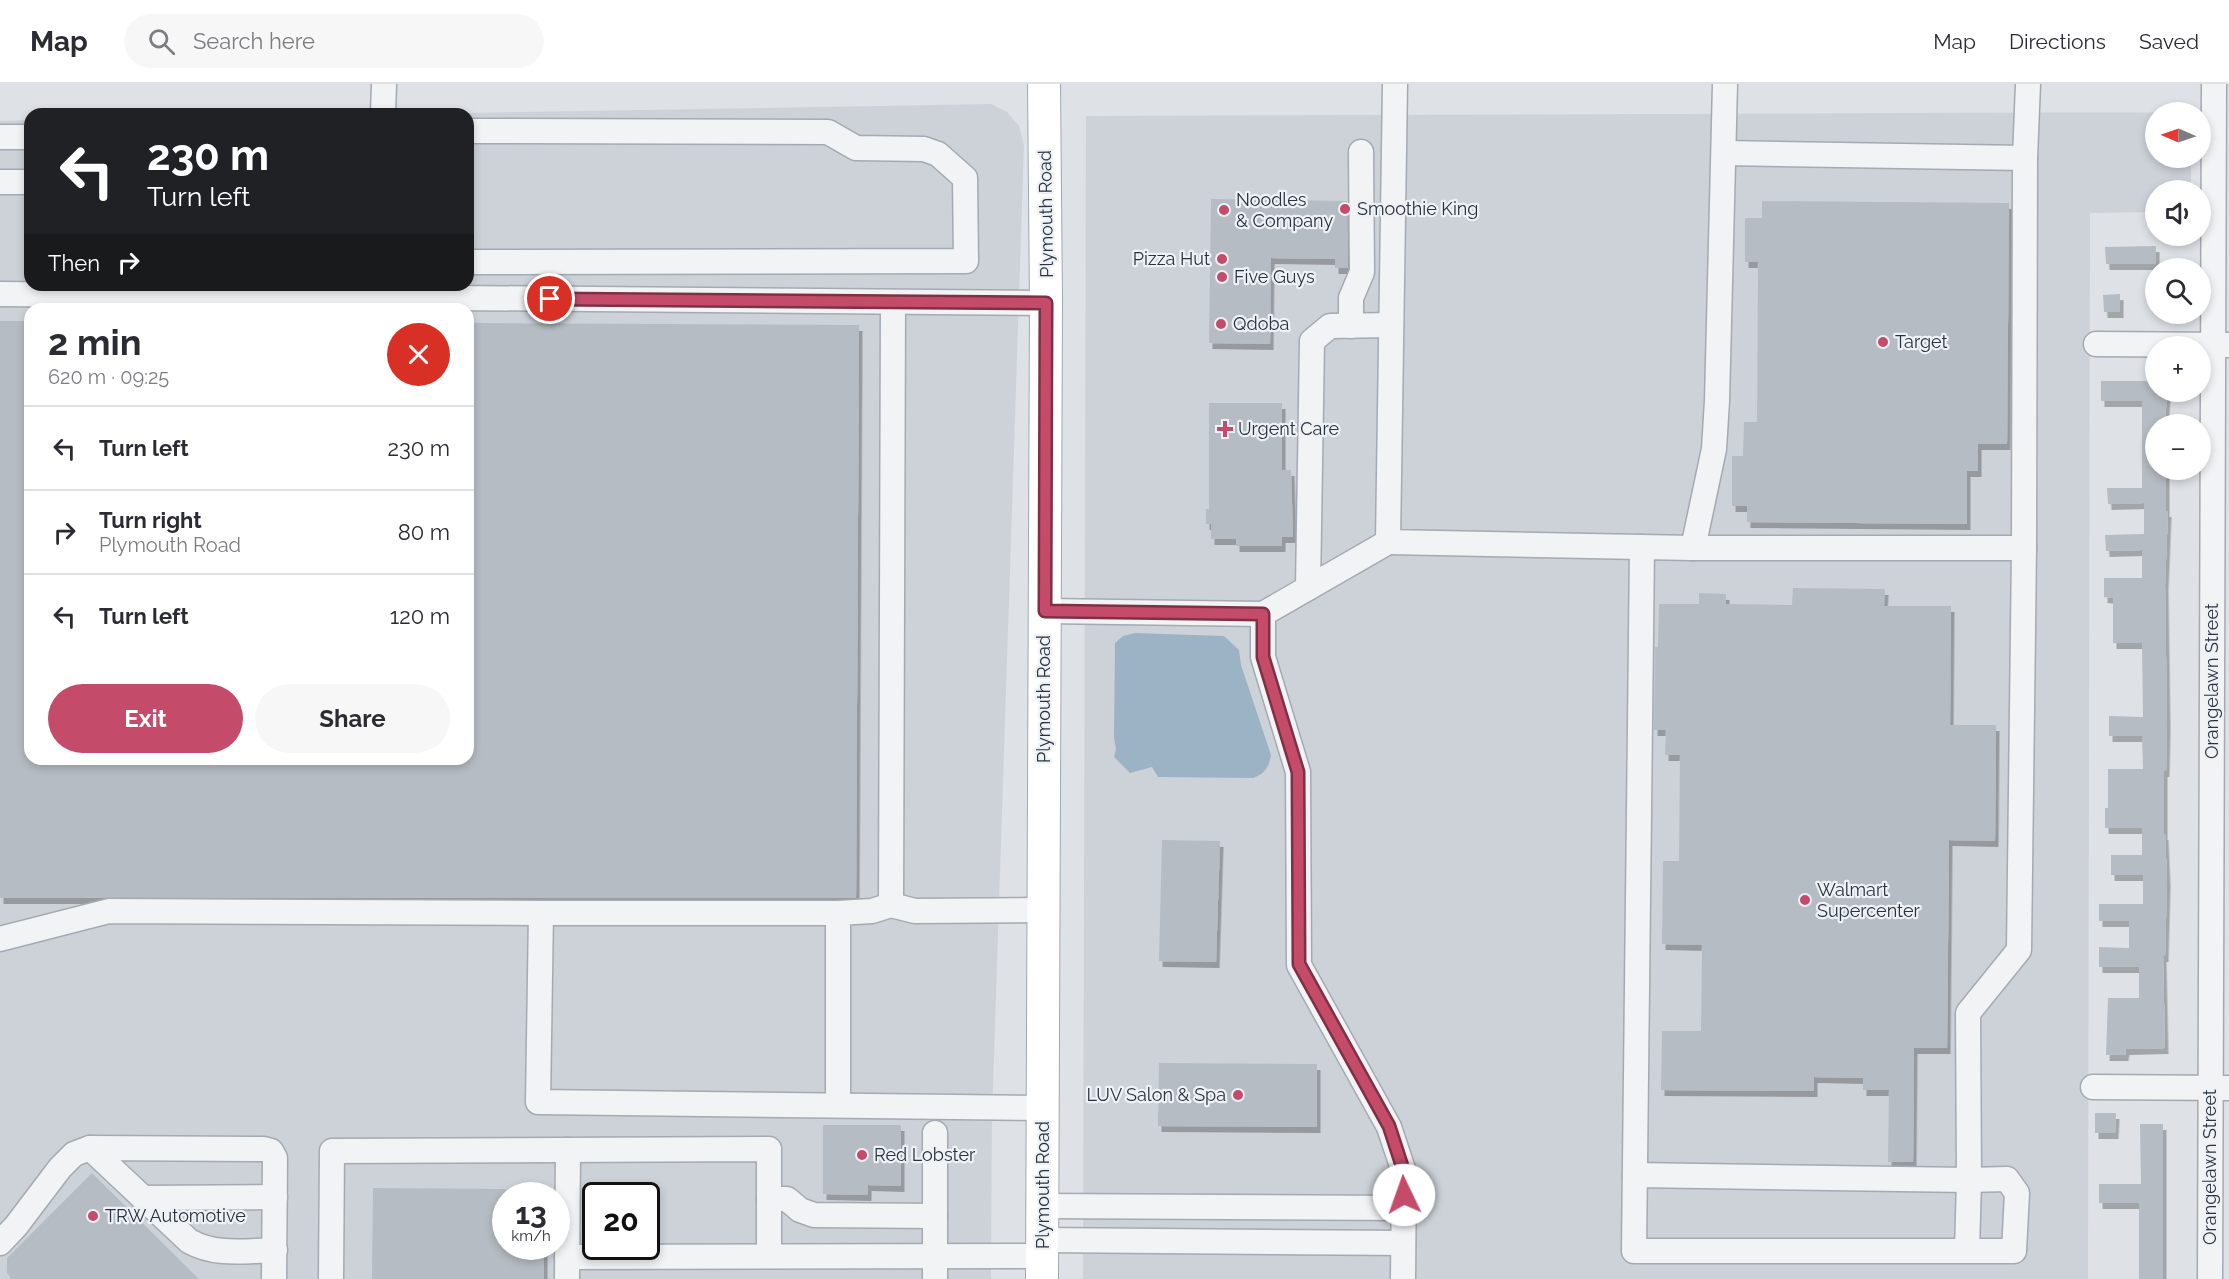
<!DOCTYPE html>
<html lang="en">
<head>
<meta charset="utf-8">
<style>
  body { margin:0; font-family:Raleway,sans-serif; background:#f7f7f7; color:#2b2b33; height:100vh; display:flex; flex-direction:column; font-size:22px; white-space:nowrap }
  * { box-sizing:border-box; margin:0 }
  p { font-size:20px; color:#7c7c81 }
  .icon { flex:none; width:33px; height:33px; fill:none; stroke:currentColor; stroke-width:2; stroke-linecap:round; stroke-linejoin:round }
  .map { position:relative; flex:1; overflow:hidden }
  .panel { position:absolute; left:24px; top:219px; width:450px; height:462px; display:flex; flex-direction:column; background:#fff; border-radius:18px; box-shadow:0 3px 9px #0003 }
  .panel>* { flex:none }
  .banner { position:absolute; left:24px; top:24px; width:450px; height:183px; border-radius:18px; box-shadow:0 3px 9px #0003; background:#202124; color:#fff; overflow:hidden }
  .needle { width:39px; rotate:272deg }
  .tools { position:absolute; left:2145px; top:18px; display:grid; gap:12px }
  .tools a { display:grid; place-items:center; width:66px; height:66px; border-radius:50%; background:#fff; box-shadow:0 3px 9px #0003; font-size:30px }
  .speed { position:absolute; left:492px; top:1098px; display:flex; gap:12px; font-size:30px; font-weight:700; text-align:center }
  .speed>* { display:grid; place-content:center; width:78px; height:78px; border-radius:50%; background:#fff; box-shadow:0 3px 9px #0003; line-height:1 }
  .speed small { font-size:15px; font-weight:400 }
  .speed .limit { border:3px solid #111; border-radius:9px; background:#fff; color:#111 }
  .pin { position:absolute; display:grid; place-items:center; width:51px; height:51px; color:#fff; margin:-26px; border:3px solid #fff; border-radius:50%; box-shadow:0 2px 6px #0007 }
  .me { position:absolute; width:66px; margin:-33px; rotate:357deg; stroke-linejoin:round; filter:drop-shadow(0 0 4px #0008) }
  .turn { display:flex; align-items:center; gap:21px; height:126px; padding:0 24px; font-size:27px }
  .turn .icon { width:78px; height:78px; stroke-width:2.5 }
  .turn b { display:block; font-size:42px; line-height:51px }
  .then { display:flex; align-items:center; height:57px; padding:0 24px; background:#0003; gap:12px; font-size:22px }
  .round { display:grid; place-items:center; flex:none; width:63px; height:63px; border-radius:32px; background:#f7f7f7 }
  .overview { display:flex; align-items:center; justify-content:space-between; height:102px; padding:0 24px }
  h1 { font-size:36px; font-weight:700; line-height:45px }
  .action { display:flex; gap:12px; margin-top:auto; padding:12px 24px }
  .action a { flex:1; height:69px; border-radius:36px; background:#c44b69; color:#fff; font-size:24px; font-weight:700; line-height:69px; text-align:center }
  .action a+a { background:#f7f7f7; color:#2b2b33 }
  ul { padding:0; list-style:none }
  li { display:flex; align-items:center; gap:18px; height:84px; padding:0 24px; border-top:2px solid #e1e1e2 }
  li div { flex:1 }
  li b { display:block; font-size:22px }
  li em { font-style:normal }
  header { display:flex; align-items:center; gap:36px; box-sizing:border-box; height:84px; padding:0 30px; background:#fff; border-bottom:2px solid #e1e1e2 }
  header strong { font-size:28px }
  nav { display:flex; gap:33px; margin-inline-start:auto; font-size:21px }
  .search { width:420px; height:54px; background:#f7f7f7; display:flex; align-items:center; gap:15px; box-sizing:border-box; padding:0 21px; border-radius:33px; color:#7c7c81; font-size:22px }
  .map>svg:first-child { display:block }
  .built { fill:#cdd2d9; fill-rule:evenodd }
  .water { fill:#9cb3c5 }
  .building { fill:#b6bcc3; filter:url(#shadow) }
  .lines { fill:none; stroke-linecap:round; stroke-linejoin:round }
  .minor-casing { stroke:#a4aab1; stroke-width:27 }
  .major-casing { stroke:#9fa8b2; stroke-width:34 }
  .minor { stroke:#f1f3f5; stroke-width:24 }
  .major { stroke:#fff; stroke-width:32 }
  .route-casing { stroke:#7f3144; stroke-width:15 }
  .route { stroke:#c44b69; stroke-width:10 }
  .poi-dot { fill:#c44b69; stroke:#eef1f5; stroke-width:2 }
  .labels { text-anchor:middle; stroke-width:4.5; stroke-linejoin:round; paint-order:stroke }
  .poi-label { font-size:18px; fill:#29323d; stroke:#eef1f5; text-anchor:start }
  .street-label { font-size:18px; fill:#29323d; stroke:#eef1f5 }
</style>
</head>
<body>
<header>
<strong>Map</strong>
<div class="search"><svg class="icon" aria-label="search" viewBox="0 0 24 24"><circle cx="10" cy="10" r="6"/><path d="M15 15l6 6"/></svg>Search here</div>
<nav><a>Map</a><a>Directions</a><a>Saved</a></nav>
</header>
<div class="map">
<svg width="2229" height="1195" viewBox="0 0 2229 1195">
  <defs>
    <filter id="shadow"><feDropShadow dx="3.5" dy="6" stdDeviation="0" flood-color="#0004"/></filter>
  </defs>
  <rect width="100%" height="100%" fill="#dee2e7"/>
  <g class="built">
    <path d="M991,20l16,8 12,14 5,19 -32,972 -1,162h-991v-1158l30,-1v165h438v-171h-61zM30,225h438v450h-438zM506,1112h50v50h-50zM596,1112h50v50h-50z"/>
    <path d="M2156,28v46h35v32h-35l-1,22 -65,1 -2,1066h-1005l3,-1163 1106,-4z"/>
  </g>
  <path class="water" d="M1135,549l89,3 15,14 2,15 30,90c-2,13 -7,19 -18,23l-95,-1 -6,-10 -22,6 -16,-16 2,-8 -2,-11 1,-95 8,-7z"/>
  <g class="building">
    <path d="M1211,115l136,2 1,67h-13v-9l-64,-1 -1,86 -61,-1z"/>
    <path d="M1762,117l247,2 -2,241h-29v27h-11v53l-220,-2v-16h-15v-50h11l1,-34h13l1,-160h-13v-44h17z"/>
    <path d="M2156,162v18h-50l-1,-17z"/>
    <path d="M2120,210v18h-16l-1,-17z"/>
    <path d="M0,237h30v438h438v-436l391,2 -3,573h-856z"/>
    <path d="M2101,297h55v11h11l-2,32h-9v46h10v41h2l-3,74 2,140 -1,46h-2v63h1l2,47 -2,75h-2l2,92 -39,1 -1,6h-19l2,-57h31v-31h-40v-20l30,1v-27h-30v-17h44v-29h-32v-20h31v-27h-37v-20h3v-39h35l-1,-33h-33v-20l34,1 -1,-74h-29v-45l-9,-1v-19h38v-28l-36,1 -1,-16 39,-1v-31l-36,1 -1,-16h35v-87h-41z"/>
    <path d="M1209,319h73v67h9l2,67h-11v9h-46v-7h-25v-15h-5v-15h3z"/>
    <path d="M1793,504l92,1 -1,17h67l-1,119h46l-1,116 -46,-1 -2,208h-33l-1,114h-25l1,-72h-26v-12l-49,-1v14l-153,-1 1,-59h39l1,-86 -40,-1 1,-83h16l1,-106h-15l1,-25h-12l1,-83h3l1,-43h40v-11l27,1v10l66,1z"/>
    <path d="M1162,756l58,1 -4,121 -57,-1z"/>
    <path d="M1159,979l158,1v63l-159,-1z"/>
    <path d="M2095,1029h21l-1,20h-20z"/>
    <path d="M2140,1040h23v155h-24v-76h-40v-19h42z"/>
    <path d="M823,1041h78v61l-33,-1v10l-45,-1z"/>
    <path d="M92,1089l107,106h-187l-5,-6v-15z"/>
    <path d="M373,1104l133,1v57h38v33h-172z"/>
  </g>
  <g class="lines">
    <g class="minor-casing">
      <g id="minor">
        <path d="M1395,0l-7,458 305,6"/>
        <path d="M1725,0l-8,317 -3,48 -21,99h331l1,-390 3,-74"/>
        <path d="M383,30l1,-30"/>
        <path d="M468,47l360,1 28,16 68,1 14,5 27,24 1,83 -498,1"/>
        <path d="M0,53h30"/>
        <path d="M1724,69l301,5"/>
        <path d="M0,98h30"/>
        <path d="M0,210l1046,9"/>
        <path d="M893,218l-2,603 24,6 129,-1"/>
        <path d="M1351,242v-28l11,-26 -1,-120"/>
        <path d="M2096,260l133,1"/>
        <path d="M1642,463l-8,704h333l2,-71 38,-1 10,14 -3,58h-47"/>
        <path d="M1308,504l4,-247 18,-15 61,-1"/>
        <path d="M1045,527l218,3 125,-72"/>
        <path d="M1263,530v43l35,115 1,193 90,162 15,45 -1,107"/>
        <path d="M838,829h-297l-3,189 505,6"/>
        <path d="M0,855l109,-28 432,2"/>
        <path d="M2093,1003l136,1"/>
        <path d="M838,1020v-191l34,-2 19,-6"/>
        <path d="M90,1064l99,93c26,15 56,10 86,9"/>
        <path d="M1635,1091l334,5 -1,-167 51,-63 5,-402"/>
        <path d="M143,1114l132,-1"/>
        <path d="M769,1115h18l13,11 14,5 121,1"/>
        <path d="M1042,1122l362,2"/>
        <path d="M1042,1156l361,3"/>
        <path d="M0,1159l16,-17 44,-58 14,-14 16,-6 174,1 7,2 4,7 -1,121"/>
        <path d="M567,1173l475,-1"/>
        <path d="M331,1195l1,-128 437,-2v107"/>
        <path d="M567,1195l1,-129"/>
        <path d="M935,1195v-146"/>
        <path d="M2210,1195l4,-1195"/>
      </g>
    </g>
    <g class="major-casing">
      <path id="major" d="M1042,1195l4,-976 -2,-219"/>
    </g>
    <use href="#minor" class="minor"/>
    <use href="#major" class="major"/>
  </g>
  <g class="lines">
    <g class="route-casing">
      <path id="route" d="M550,215l496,4 -1,308 218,3v43l35,115 1,192 90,162 15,46v23"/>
    </g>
    <use href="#route" class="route"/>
  </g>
  <g class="poi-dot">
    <circle cx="1345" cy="125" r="6"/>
    <circle cx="1224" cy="126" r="6"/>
    <circle cx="1222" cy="175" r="6"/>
    <circle cx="1222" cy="193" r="6"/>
    <circle cx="1221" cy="240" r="6"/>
    <circle cx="1883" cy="258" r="6"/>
    <path d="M1222 336h6v6h6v6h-6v6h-6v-6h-6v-6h6z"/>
    <circle cx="1805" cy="816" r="6"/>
    <circle cx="1238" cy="1011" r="6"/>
    <circle cx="862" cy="1071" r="6"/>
    <circle cx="93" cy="1132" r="6"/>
  </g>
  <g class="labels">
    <g class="poi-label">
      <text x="1236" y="122">Noodles<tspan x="1236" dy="21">&amp; Company</tspan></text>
      <text x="1357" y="131">Smoothie King</text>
      <text x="1210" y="181" text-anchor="end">Pizza Hut</text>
      <text x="1234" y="199">Five Guys</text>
      <text x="1233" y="246">Qdoba</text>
      <text x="1895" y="264">Target</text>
      <text x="1238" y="351">Urgent Care</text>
      <text x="1817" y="812">Walmart<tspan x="1817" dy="21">Supercenter</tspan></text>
      <text x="1226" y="1017" text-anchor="end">LUV Salon &amp; Spa</text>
      <text x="874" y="1077">Red Lobster</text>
      <text x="105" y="1138">TRW Automotive</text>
    </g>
    <g class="street-label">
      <text transform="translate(1046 130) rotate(-91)" y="6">Plymouth Road</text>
      <text transform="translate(2212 597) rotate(-90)" y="6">Orangelawn Street</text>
      <text transform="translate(1044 615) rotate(-90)" y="6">Plymouth Road</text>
      <text transform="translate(2210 1083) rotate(-90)" y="6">Orangelawn Street</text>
      <text transform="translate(1043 1101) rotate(-90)" y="6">Plymouth Road</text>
    </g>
  </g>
</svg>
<div class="tools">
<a><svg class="needle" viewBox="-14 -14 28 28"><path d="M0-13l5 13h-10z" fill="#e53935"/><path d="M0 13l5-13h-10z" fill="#7c7c81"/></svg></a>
<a><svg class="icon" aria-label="sound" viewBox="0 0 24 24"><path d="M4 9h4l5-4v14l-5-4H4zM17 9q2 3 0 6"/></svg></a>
<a><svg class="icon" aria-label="search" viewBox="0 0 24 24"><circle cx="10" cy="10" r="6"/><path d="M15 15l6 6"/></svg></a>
<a>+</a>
<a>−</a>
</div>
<div class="speed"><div>13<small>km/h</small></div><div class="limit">20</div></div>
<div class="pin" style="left:550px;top:215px;background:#d93025"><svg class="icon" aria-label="arrive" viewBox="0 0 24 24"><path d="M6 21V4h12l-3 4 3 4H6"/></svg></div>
<svg class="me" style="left:1404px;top:1111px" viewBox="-20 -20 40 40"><circle r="19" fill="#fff"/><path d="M0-13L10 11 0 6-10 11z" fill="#c44b69"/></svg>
<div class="banner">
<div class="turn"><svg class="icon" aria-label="left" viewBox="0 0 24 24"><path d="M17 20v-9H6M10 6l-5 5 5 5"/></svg><div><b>230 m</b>Turn left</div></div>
<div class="then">Then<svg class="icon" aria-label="right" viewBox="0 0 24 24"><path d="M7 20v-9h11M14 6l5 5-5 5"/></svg></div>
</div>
<section class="panel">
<div class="overview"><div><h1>2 min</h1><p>620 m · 09:25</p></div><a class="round" style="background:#d93025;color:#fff"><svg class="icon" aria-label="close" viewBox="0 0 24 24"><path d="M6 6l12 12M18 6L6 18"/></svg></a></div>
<ul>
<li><svg class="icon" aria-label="left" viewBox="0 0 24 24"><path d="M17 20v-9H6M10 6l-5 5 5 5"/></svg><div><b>Turn left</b></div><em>230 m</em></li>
<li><svg class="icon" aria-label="right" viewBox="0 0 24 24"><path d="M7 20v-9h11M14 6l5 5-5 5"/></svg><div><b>Turn right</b><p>Plymouth Road</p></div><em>80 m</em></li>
<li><svg class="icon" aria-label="left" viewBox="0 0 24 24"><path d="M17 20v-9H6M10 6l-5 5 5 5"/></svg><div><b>Turn left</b></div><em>120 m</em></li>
</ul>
<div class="action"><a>Exit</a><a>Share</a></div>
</section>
</div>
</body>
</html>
